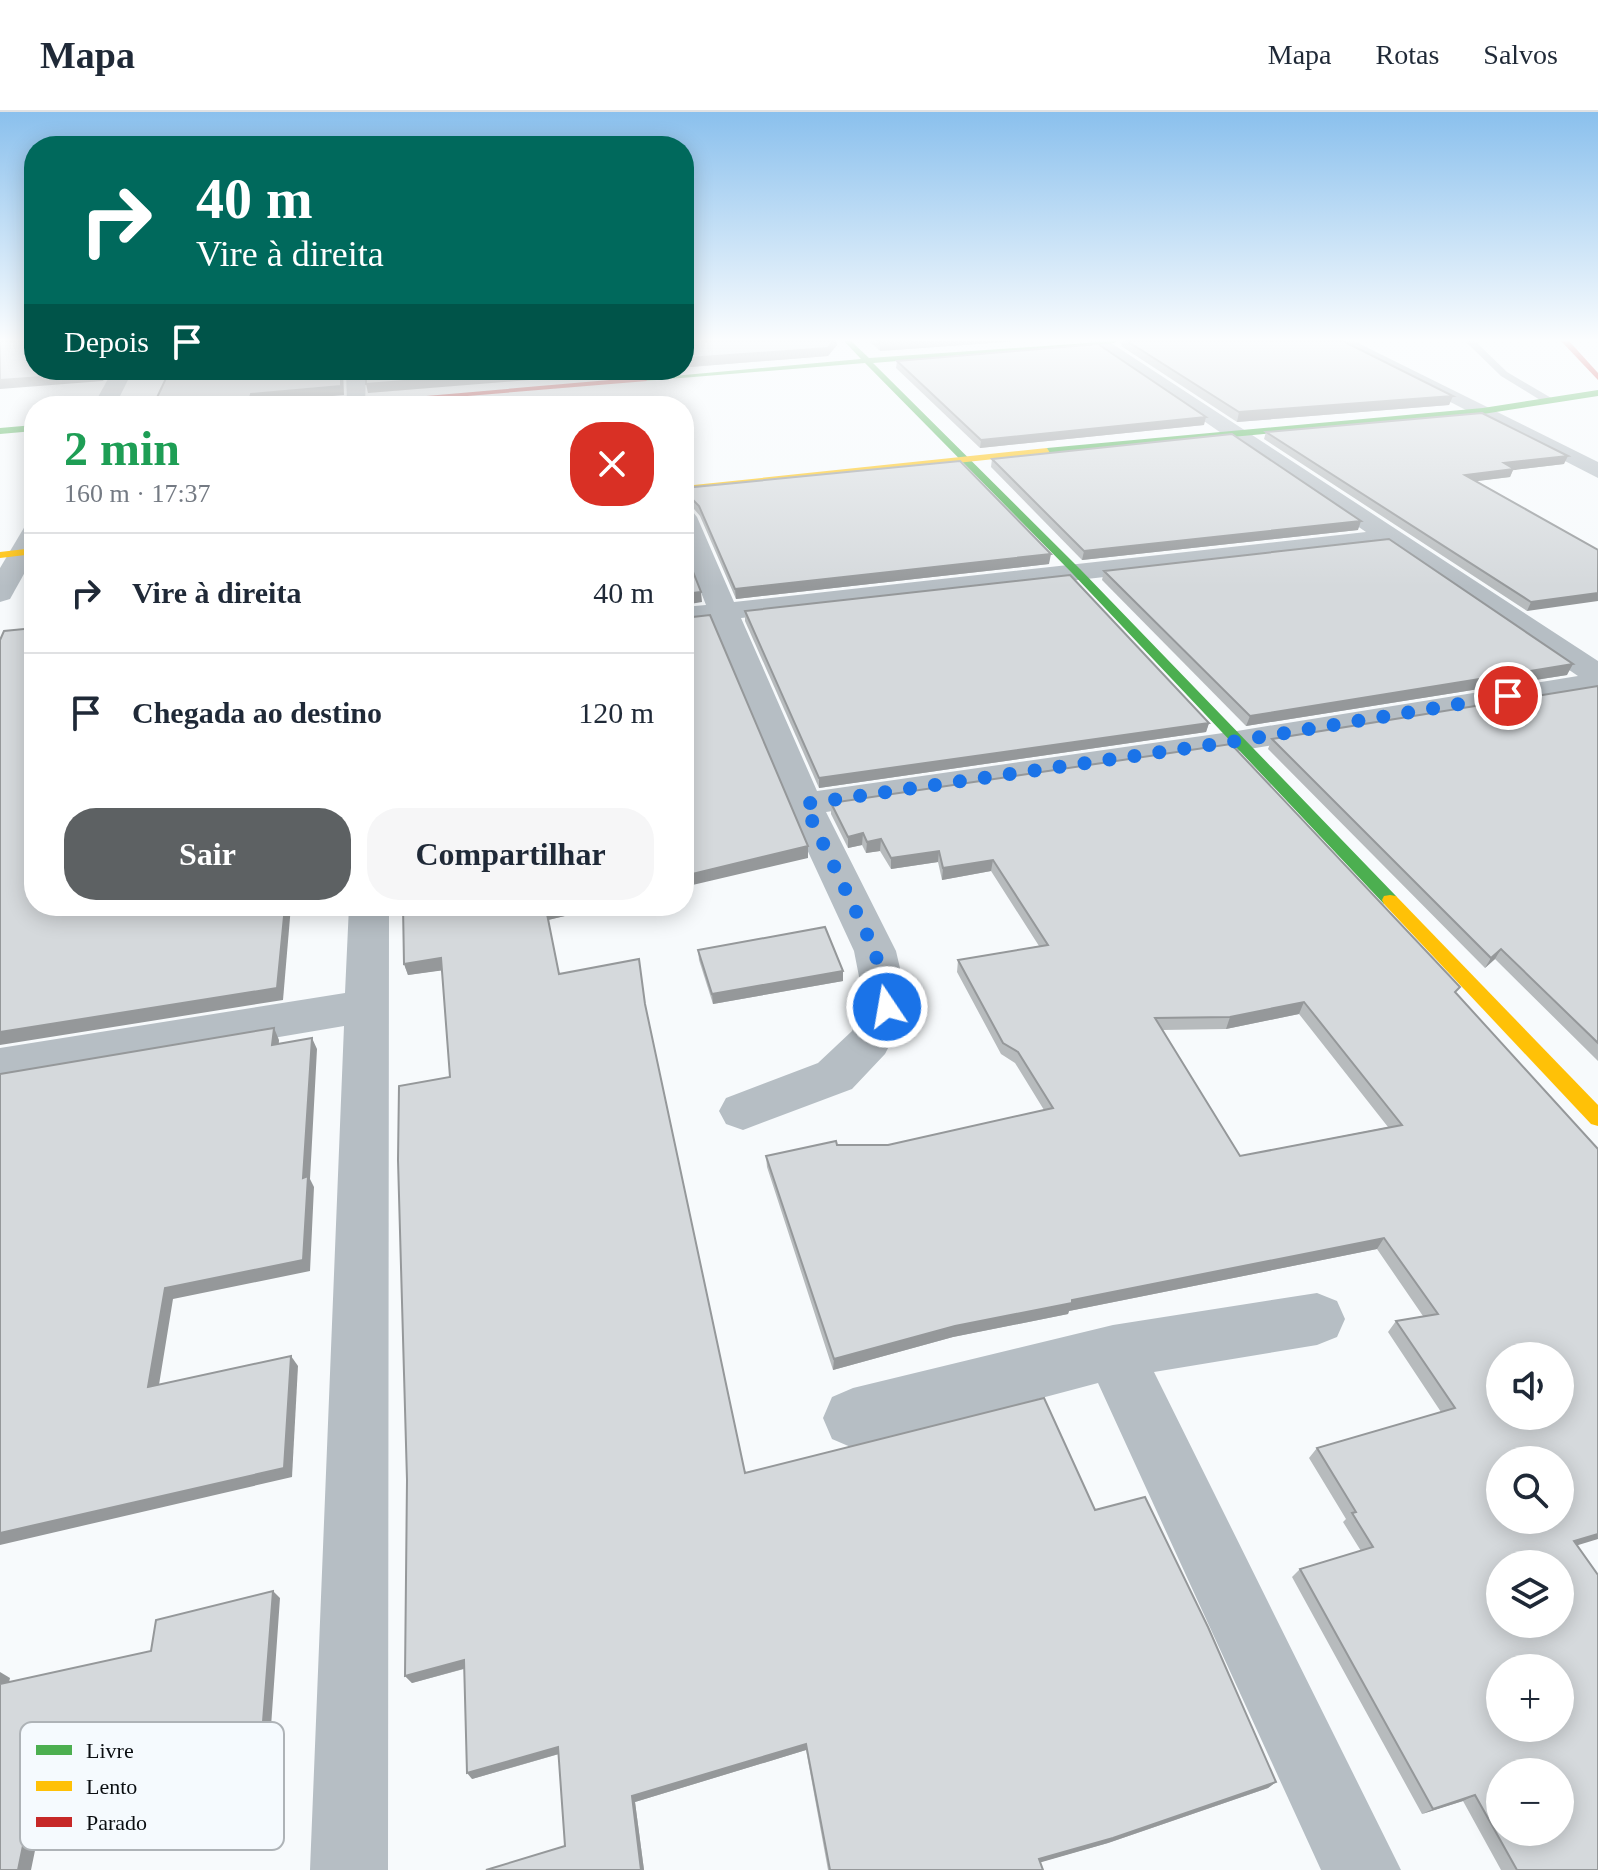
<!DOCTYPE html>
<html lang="pt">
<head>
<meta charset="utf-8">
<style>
  body { margin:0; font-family:Georgia,serif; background:#f6f6f7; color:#1f2937; height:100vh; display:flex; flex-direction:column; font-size:30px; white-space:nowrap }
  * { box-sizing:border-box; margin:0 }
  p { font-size:26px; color:#747a83 }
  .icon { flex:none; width:44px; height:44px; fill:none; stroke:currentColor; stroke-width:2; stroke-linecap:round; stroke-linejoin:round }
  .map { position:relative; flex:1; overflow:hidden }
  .side { position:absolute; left:24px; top:284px; width:670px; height:520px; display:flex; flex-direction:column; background:#fff; border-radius:32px; box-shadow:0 4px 20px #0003 }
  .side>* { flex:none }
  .hud { position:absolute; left:24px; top:24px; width:670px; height:244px; border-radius:32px; box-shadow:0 4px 20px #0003; background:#00695c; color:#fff; overflow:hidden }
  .controls { position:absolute; left:1486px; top:1230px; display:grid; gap:16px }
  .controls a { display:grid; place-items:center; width:88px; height:88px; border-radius:50%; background:#fff; box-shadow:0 4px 20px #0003; font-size:40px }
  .pin { position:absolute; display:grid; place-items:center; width:68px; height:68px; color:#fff; margin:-34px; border:4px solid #fff; border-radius:50%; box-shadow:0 2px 8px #0007 }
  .me { position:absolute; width:88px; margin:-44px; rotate:348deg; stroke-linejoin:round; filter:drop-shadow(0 0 6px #0008) }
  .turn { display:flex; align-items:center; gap:28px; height:168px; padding:0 40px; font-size:36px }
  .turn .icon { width:104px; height:104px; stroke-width:2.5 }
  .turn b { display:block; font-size:56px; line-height:68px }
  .then { display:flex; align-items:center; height:76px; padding:0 40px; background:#0003; gap:16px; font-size:30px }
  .round { display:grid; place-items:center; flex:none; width:84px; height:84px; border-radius:32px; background:#f6f6f7 }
  .headline { display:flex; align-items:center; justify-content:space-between; height:136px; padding:0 40px }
  h1 { font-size:48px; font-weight:800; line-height:60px; color:#1e9e55 }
  .primary-button { display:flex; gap:16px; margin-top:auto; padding:16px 40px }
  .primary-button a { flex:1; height:92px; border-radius:32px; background:#5d6163; color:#fff; font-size:32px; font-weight:800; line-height:92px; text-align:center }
  .primary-button a+a { background:#f6f6f7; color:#1f2937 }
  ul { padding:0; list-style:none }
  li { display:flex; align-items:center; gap:24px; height:120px; padding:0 40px; border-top:2px solid #e0e1e3 }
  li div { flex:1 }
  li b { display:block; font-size:30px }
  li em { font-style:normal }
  header { display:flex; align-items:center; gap:48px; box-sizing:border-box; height:112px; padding:0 40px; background:#fff; border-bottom:2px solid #e0e1e3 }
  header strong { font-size:38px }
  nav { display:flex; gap:44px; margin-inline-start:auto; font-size:28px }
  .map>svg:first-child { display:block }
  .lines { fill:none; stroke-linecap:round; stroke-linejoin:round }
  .lane { fill:#b6bec4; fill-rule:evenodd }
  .street { fill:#b6bec4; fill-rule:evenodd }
  .fast { fill:#4caf50; fill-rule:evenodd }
  .slow { fill:#ffc107; fill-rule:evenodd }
  .jam { fill:#c62828; fill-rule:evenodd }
  .wall { fill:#b7bbbd; fill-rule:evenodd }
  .shaded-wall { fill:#95989a }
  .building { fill:#d5d9dc; stroke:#95989a; stroke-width:2; fill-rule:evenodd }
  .route { stroke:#1a73e8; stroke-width:14; stroke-dasharray:0 25.2 }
  .key { fill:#f5fafe; stroke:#aeb3b7; stroke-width:2 }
  .key-label { font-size:22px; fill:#0a0e11 }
</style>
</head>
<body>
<header>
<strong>Mapa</strong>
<nav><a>Mapa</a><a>Rotas</a><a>Salvos</a></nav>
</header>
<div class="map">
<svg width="1598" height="1758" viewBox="0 0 1598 1758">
  <rect width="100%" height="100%" fill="#f7fafc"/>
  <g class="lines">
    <path class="lane" d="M1465,229h10l32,31 46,27v4h-8l-44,-27z"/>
    <g class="street">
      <path d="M1087,229h21l490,320v31l-361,59 -411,61 70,139 13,56 -24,47 -33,35 -109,41 -17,-6 -7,-13 7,-13 92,-35 34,-32 13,-24 -11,-56 -68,-147 -73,-182 -29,3v-18l22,-2 -22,-56v-40l9,3 4,5 37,85 632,-70zM1386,433l192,131 -341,55 -420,60 -76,-173z"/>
      <path d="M1332,229h22l244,121v16z"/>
      <path d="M113,258h20l-18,36h-22z"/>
      <path d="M346,258h20l-1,36h-16l-2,-3z"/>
      <path d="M34,411v33l-24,43 -10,3v-34l25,-42z"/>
      <path d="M349,794h40l-1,964h-78l34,-844 -344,58v-36l345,-55z"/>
      <path d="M1317,1181l20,8 8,18 -8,18 -20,8 -163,27 247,498h-80l-223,-487 -245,65 -21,-9 -9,-21 9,-21 21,-9 260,-63z"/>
    </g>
    <g class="fast">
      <path d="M844,229h7l18,17 248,-17 -3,2 -241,20 207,206 316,327 2,4 -2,4h-12l-312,-331 -207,-210 -221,18 -4,-2 221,-20z"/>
      <path d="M1598,278v6l-115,18 -436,40 -5,-3 5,-3 436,-40z"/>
      <path d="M34,313v6l-34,3v-6z"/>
    </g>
    <g class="slow">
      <path d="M1047,336l3,5 -366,39v-6z"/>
      <path d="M34,436v6l-34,4v-6z"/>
      <path d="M1390,783l6,1 202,209v21l-7,-2 -207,-220 -2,-4 2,-4z"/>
    </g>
    <g class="jam">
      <path d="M1561,229h8l29,32v7z"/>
      <path d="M644,265l3,4 -301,25h-35z"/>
    </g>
  </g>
  <g class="wall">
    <path d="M684,229l153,4 -9,11 -138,11 -4,-5h-2z"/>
    <path d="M869,229h149l-138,10z"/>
    <path d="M1122,229h221l110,55 -4,9 -212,17 -116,-76z"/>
    <path d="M897,249l307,64 -224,23 -84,-80z"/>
    <path d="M1266,320l298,32 -51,6 -3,7 -34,4 122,69 -71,61 -263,-172z"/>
    <path d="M992,347l366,71 -276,30 -91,-93z"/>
    <path d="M684,376l365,76 -313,35 -36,-83 -6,-7 -10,-2z"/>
    <path d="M1104,459l463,104 -321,51 -144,-146z"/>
    <path d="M745,499l464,112 -3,9 -387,56 -74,-167z"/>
    <path d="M1598,574v375l-103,-102 -10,9 -217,-219 4,-10z"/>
    <path d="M831,691l625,190 121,553 21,324h-97l-38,-69 -41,13 -130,-237 8,-8 61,-18 -18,-29 3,-3 -37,-61 8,-10 124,-36 -53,-80 8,-11 27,-5 -46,-67 -308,62 -1,3 -115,23 -120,33 -66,-203 -1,-11 71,-11h51l156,-35 -29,-47 -14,-9 -44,-82 1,-12 81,-14 -48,-75 -49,9 -4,-18 -47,7 -11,-18 -14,2 -4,-8 -14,3 -17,-34zM1299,902l89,113 -148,29 -78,-126 64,-1z"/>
    <path d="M403,794h204l-59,14 11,54 86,30 100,469 350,37 181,272 -8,6 -160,55 -68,19 3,8h-215l-22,-120 -171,52 9,68h-158l79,-24 -6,-92 -87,25 -8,-110 -52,14 -7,-7 45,-599 -8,-107 -34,5 -4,-11z"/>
    <path d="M698,838l145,31 -130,23 -14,-44z"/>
  </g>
  <g class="shaded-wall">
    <path d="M837,229v4l-9,11 -138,11 -1,-9z"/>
    <path d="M912,229h106l-138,10v-8z"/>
    <path d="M102,258h9l-8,11 -103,8v-9z"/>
    <path d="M128,258h49l2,6 -47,3z"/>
    <path d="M341,258h2l1,25 -90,8 -1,3h-5l3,-12z"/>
    <path d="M541,258h38v6l-211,17 -2,-9z"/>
    <path d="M1453,284l-4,9 -212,17 2,-10z"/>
    <path d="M1206,305l-2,8 -224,23 1,-8z"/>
    <path d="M1568,344l-4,8 -51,6 -3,7 -48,6 3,-8 39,-12z"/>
    <path d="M1361,409l-3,9 -276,30 2,-9z"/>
    <path d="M1051,442l-2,10 -313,35 -1,-10z"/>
    <path d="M701,480l1,10 -18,3v-11z"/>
    <path d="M1598,481v8l-71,10 4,-9z"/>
    <path d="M1573,552l-6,11 -321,51 4,-10z"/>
    <path d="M1209,611l-3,9 -387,56v-10z"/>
    <path d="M863,721l-1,12 -14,3v-11z"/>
    <path d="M881,727l-1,12 -14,2 1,-11z"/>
    <path d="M808,734v12l-124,29v-11z"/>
    <path d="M939,739l-1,11 -47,7v-11z"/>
    <path d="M993,748l-2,11 -49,9 1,-12z"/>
    <path d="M285,794h6l-8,94 -283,45v-13z"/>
    <path d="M556,794h51l-59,14 -2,-11z"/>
    <path d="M1501,837l-6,10 -10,9 6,-10z"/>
    <path d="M441,846l4,12 -37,5 -4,-11z"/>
    <path d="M843,859v10l-130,23 -1,-10z"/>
    <path d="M1304,890l-5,12 -73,15 4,-12z"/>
    <path d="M274,916l5,12 -1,16 -6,-11z"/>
    <path d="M312,926l5,11 -7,130 4,8 -4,84 -137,28 -16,98 -9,-10 17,-99 138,-110z"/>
    <path d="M1384,1126l-7,11 -308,62 -1,3 -115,23 -120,33 1,-11 121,-33 117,-26z"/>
    <path d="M291,1244l7,10 -6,111 -292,68v-12z"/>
    <path d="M1598,1422v5l-36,11 12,-9z"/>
    <path d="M273,1479l7,7 -10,143 -225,61 -14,68h-13l15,-73z"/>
    <path d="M464,1548l6,7 -58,16 -7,-7z"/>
    <path d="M0,1560l10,6 -3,13 -7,-4z"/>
    <path d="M806,1632v6l-171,52 9,68h-3l-9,-74z"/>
    <path d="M558,1635l4,6 -90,26 -5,-6z"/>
    <path d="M1276,1670l-8,6 -160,55 -73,21 4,-5z"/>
    <path d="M1475,1683l-12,6 -41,13 11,-5z"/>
  </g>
  <g class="building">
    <path d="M0,229h34v29h68l-2,3 -100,7z"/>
    <path d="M684,229h150l-6,7 -139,10 -3,-4h-2z"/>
    <path d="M878,229h34l-32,2z"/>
    <path d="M1127,229h216l110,55 -214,16z"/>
    <path d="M1098,232l108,73 -225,23 -84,-79z"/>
    <path d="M172,258h169v16l-90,8 -3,12h-95l15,-32z"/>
    <path d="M366,258h175l-175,14z"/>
    <path d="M1482,301l86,43 -64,7 10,6 -49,6 133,75v43l-67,9 -265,-170z"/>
    <path d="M1232,322l129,87 -277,30 -92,-92z"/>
    <path d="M960,349l91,93 -316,35 -36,-83 -6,-6 -9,-2v-10z"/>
    <path d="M1389,427l184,125 -323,52 -146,-145z"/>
    <path d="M684,437l17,43 -17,2z"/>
    <path d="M1070,463l139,148 -390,55 -74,-167z"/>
    <path d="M710,503l98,231 -124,30v-258z"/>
    <path d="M34,516v278h251l-8,82 -277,44v-392l4,-9z"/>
    <path d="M1598,574v357l-97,-94 -10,9 -219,-219z"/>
    <path d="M1231,632l229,243 -5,5 143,157v385l-24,7 24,34v295h-81l-42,-75 -42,14 -133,-240 73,-22 -21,-34 4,-1 -39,-64 138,-40 -59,-87 42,-7 -54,-76 -312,62v3l-117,23 -121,33 -68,-203 70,-15 1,4h51l165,-37 -35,-56 -15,-9 -45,-83 90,-15 -55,-85 -50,8 -4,-17 -48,7 -10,-19 -14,3 -4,-9 -15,4 -17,-34zM1304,890l98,123 -162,31 -85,-138 75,-1zM1500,1244h60v60h-60zM1500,1348h60v60h-60zM1500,1452h60v60h-60zM1500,1556h60v60h-60zM1500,1660h60v60h-60z"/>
    <path d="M403,794h153l-10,3 13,65 80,-15 6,45 100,469 299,-75 51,112 50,-13 63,130 68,155 -163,56 -74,21 4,11h-213l-24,-126 -174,52 9,74h-155l79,-24 -7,-99 -91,26 -3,-113 -59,16 2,-196 -9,-320 1,-74 51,-9 -9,-119 -37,6z"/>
    <path d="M825,815l18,44 -131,23 -14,-44z"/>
    <path d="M274,916l-2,17 40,-7 -9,140 5,-2 -5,84 -138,28 -17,99 143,-31 -7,112 -284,65v-459z"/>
    <path d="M273,1479l-11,144 -229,62 -15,73h-18v-186l151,-33 5,-31z"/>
  </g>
  <linearGradient id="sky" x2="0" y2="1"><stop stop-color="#8ac0ed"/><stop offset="0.48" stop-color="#fbfdfe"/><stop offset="1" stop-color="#fbfdfe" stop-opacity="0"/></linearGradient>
  <rect width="1598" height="475" fill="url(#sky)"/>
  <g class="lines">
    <path class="route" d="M887,895l-12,-56 -71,-147 433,-63 271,-45"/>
  </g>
  <rect x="20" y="1610" width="264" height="128" rx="12" class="key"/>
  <rect x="36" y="1633" width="36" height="10" fill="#4caf50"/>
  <rect x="36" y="1669" width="36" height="10" fill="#ffc107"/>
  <rect x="36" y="1705" width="36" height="10" fill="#c62828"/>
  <g class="key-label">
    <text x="86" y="1646">Livre</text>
    <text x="86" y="1682">Lento</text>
    <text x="86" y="1718">Parado</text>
  </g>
</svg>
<div class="controls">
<a><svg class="icon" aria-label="sound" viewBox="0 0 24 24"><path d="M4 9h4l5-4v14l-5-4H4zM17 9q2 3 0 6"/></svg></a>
<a><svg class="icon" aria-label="search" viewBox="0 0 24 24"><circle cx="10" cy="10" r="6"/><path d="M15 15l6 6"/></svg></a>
<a><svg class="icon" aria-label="layers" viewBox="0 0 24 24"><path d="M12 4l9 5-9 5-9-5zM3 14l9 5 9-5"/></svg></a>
<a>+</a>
<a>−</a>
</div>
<div class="pin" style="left:1508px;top:584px;background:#d93025"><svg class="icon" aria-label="arrive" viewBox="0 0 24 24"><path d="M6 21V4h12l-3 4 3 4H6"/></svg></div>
<svg class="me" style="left:887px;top:895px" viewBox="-20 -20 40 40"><circle r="17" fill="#1a73e8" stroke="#fff" stroke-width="3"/><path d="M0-11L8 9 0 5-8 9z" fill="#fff"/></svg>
<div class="hud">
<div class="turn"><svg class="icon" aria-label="right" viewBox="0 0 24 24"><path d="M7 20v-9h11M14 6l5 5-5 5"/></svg><div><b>40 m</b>Vire à direita</div></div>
<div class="then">Depois<svg class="icon" aria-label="arrive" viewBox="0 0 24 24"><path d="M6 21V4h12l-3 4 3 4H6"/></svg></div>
</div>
<section class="side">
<div class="headline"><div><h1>2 min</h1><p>160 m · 17:37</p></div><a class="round" style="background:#d93025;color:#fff"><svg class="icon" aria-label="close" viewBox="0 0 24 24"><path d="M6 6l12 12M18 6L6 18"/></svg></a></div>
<ul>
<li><svg class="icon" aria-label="right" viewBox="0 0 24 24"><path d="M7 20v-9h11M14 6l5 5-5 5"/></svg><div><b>Vire à direita</b></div><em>40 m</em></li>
<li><svg class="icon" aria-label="arrive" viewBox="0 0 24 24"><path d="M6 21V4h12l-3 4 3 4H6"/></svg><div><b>Chegada ao destino</b></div><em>120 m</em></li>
</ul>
<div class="primary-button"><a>Sair</a><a>Compartilhar</a></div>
</section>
</div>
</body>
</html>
